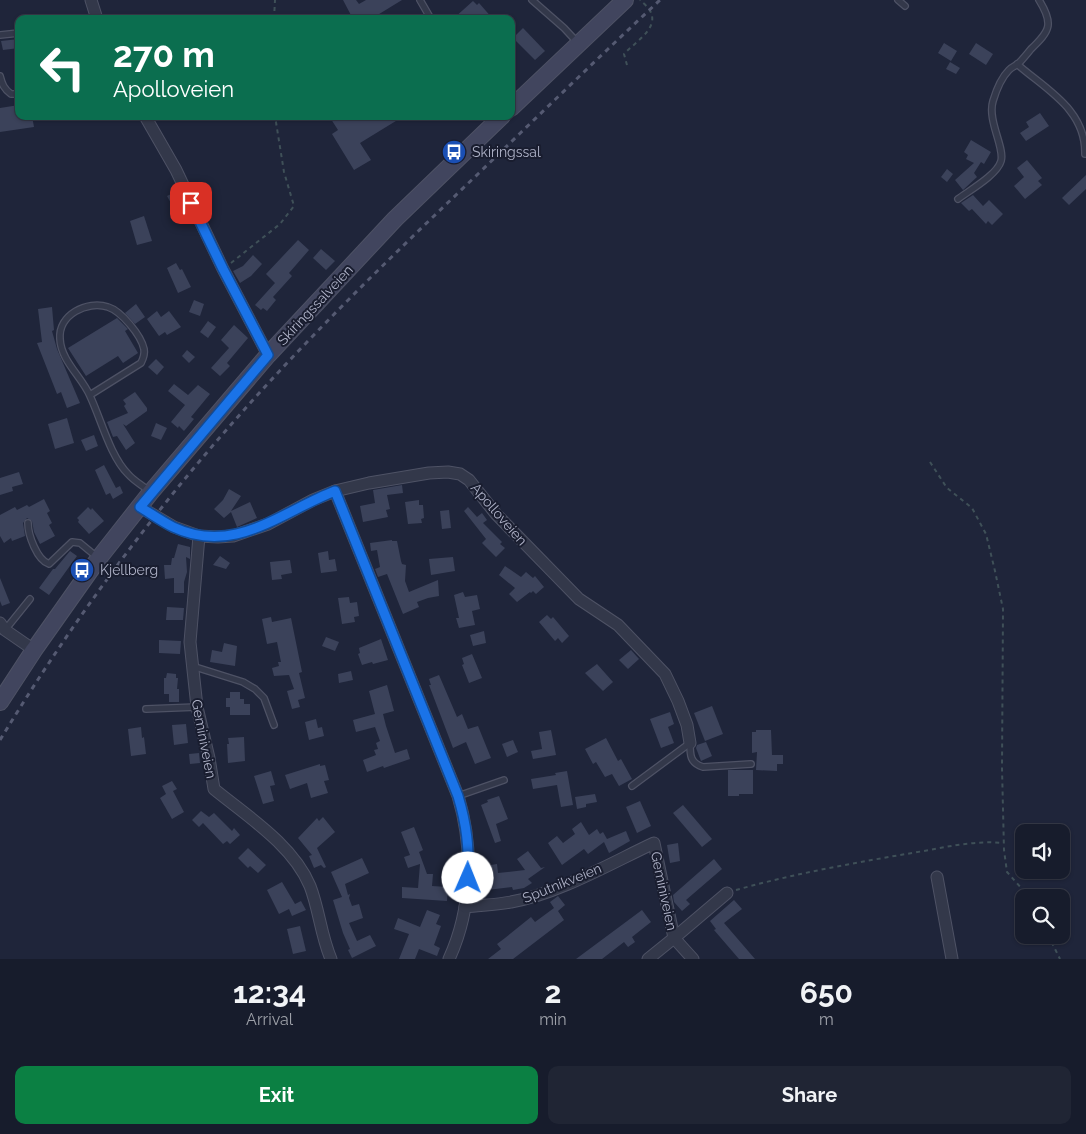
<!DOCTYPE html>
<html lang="en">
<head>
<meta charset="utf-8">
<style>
  body { margin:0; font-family:Raleway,sans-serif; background:#202534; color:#f1f3f6; height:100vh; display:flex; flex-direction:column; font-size:19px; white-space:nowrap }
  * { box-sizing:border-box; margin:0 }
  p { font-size:16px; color:#9ea1a9 }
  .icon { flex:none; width:28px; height:28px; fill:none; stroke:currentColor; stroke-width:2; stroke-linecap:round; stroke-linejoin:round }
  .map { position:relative; height:959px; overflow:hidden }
  .sheet { display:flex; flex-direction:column; background:#171c2c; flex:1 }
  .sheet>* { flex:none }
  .hud { position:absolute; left:15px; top:15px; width:500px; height:105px; border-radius:10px; box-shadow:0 1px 4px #0004,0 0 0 1px #363a48; background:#0b6e4f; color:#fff; overflow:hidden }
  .fabs { position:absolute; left:1015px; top:824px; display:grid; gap:10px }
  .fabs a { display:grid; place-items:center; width:55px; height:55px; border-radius:10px; background:#171c2c; box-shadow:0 1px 4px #0004,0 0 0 1px #363a48; font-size:25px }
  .pin { position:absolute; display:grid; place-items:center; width:42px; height:42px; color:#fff; margin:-21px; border-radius:10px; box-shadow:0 2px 8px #0006 }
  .me { position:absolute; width:55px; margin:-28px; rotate:1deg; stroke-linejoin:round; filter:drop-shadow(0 0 4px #0008) }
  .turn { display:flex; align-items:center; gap:18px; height:105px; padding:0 15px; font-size:22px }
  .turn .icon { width:65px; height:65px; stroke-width:2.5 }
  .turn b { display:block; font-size:35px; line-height:42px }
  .eta { display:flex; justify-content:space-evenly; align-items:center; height:85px; text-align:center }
  .eta b { font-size:30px; font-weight:700; line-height:35px }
  .primary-button { display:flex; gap:10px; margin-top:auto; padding:10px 15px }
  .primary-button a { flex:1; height:58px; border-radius:10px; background:#0b8043; color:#fff; font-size:20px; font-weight:700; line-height:58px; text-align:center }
  .primary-button a+a { background:#202534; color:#f1f3f6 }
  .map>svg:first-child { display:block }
  .building { fill:#3b425a }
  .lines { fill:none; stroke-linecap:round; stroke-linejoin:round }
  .lane-casing { stroke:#4e5265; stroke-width:8 }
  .street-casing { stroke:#4e5265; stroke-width:13 }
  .secondary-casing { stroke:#4e5265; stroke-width:18 }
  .path { stroke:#3f5058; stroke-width:2; stroke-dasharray:4 4; stroke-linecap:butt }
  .lane { stroke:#33384a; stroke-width:5.5 }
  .street { stroke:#33384a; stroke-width:11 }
  .secondary { stroke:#41455e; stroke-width:16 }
  .rail { stroke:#555a72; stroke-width:3; stroke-dasharray:5 5; stroke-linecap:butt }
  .route-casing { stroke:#114b97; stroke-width:12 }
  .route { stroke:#1a73e8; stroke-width:9 }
  .labels { text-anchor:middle; stroke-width:4; stroke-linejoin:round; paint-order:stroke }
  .poi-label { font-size:14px; fill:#aeb2c7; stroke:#191d2f; text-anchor:start }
  .street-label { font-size:14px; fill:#aeb2c7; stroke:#191d2f }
</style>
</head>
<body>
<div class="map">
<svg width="1086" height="959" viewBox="0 0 1086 959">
  <rect width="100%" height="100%" fill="#1f253a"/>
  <g class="building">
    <path d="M343,0h13l3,4 7,-4h36l-31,19h-18z"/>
    <path d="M473,1l4,4 2,-2 14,16h-40z"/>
    <path d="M523,28l22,23 -10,9 -22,-22z"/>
    <path d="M19,39v9l-16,2 -2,-9z"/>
    <path d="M944,43l13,8 -6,10 -13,-8z"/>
    <path d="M976,43l17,11 -7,11 -17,-11z"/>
    <path d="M950,62l10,6 -4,6 -10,-5z"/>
    <path d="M19,105v11h13l2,11 -34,5v-24z"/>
    <path d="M1040,113l9,13 -23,15 -6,-8 9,-6 -3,-5z"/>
    <path d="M329,116h75l-44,27 11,17 -17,10 -22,-36 6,-4z"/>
    <path d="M971,140l20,12 -7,12 -3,-2 -7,11 3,4 -14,13 -8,-10 19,-17 -8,-4 2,-4 -4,-3z"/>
    <path d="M1027,160l15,18 -4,3 4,4 -17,14 -11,-13 10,-9 -7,-9z"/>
    <path d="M947,169l6,5 -6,8 -6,-5z"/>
    <path d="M1086,175v14l-17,16 -7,-7z"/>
    <path d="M175,192l5,11 -7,4 -6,-11z"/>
    <path d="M973,195l10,11 6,-6 14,14 -11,11 -4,-4 -2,3 -14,-15 -3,2 -8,-8z"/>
    <path d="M144,216l8,25 -15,4 -7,-24z"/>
    <path d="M298,240l11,10 -20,23 3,3 -19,21 3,3 -9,11 -4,-3 -2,2 -6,-5 20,-22 -9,-9z"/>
    <path d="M321,249l14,12 -9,9 -13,-12z"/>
    <path d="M253,255l9,9 -11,12 -11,7 -7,-12 10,-5z"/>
    <path d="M176,263l4,7 2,-1 9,18 -13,6 -11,-25z"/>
    <path d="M194,300l10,4 -4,12 -11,-4z"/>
    <path d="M136,304l9,13 -10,7 -10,-11z"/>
    <path d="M52,307l2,23 -2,1 5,18 23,54 -13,5 -6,-16 -4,2 -20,-51 5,-1 -4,-33z"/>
    <path d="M157,311l4,6 8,-6 12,16 -14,8 -2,-3 -6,4 -12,-17z"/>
    <path d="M117,318l11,11 -3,2 13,22 -15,10 -5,-7 -32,20 -18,-28z"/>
    <path d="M208,321l8,6 -8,11 -8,-6z"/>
    <path d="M234,325l14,13 -21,25 3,3 -10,10 -9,-8 18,-20 -8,-8z"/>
    <path d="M187,350l8,7 -6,6 -7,-7z"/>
    <path d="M156,359l8,8 -7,8 -9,-8z"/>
    <path d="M174,384l14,11 10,-10 12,9 -19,23 3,2 -10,12 -5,-5 -1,2 -7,-6 14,-17 -17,-14z"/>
    <path d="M135,392l12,16v3l-21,15 -3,-2 12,19 -9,7 -9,-14 -4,1 -6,-15 21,-9 -4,-7 2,-2 -3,-4z"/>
    <path d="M67,418l7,25 -19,6 -7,-25z"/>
    <path d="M156,423l11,5 -6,12 -10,-4z"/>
    <path d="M94,435l4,11 -12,5 -5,-11z"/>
    <path d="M104,465l12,23 4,-2 3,7 -10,6 -3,-6 -4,2 -11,-25z"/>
    <path d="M19,472l4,12 -11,3 1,4 -13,4v-17z"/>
    <path d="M402,485l1,8 -16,2 3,14 -4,1 2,7 -25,5 -3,-16 15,-3 -2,-13z"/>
    <path d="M229,489l12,7 -10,15 19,-9 7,16 -20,9 -6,-15 -7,6 -10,-9 9,-9z"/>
    <path d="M44,499l6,12 -3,2 5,10 -3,2 6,11 -15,8 -6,-12 -2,-11 -5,-3 -4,5 2,13 -13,5 -1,-3 -7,5 -4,-7v-21l15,-8 2,3 10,-5 2,2z"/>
    <path d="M419,500v5h4l1,13 -3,1 1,4 -14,1 -3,-22z"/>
    <path d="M88,507l3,3 1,-2 12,13 -15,13 -11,-12 1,-2 -2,-2z"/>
    <path d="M468,507l9,10 5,-4 5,7 -4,3 19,19 -2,2 5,4 -9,9 -14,-14 4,-4 -22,-28z"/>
    <path d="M449,510l2,18 -9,1 -2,-18z"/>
    <path d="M392,540v1h5l4,20 1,3 4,1 -1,16 4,11 29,-12 1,16 -11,2 -11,4 2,5 -16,7 -16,-40 -9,3 -3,-8 5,-2 -3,-17 -6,1 -1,-8z"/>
    <path d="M178,544l12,3v12l-4,-2 1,15 -3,10v11h-10v-15l-9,1 -1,-14h7l1,-7h2z"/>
    <path d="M70,551l7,5 -28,39 -10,-7 14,-19h2z"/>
    <path d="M328,551l1,9 6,-1 2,12 -16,2 -3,-20z"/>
    <path d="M220,556l10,7 -4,6 -13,-4z"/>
    <path d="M453,557l2,14 -24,4 -2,-16z"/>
    <path d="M290,560l2,13 -11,2 1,4 -10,1 -2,-18z"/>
    <path d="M505,566l16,11 5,-5 7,6 2,-2 9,11 -8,7 -3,-3 -2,2 -1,-1 -13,10 -8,-8 6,-6 -16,-13z"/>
    <path d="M0,578l10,25 -8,3 -2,-5z"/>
    <path d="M463,592l2,5 12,-2 3,14 -8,2 3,14 -16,3 -3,-10h3l-5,-23z"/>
    <path d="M349,597l1,6 7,-1 2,14 -5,1 1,5 -13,2 -4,-26z"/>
    <path d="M167,607l17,1 -1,12h-17z"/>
    <path d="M547,615l4,4 2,-2 16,19 -7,7 -4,-5 -3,3 -16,-19z"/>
    <path d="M271,617l1,5 19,-4 11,54 -3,1 6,25 -7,2 2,7 -8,2 -5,-18 7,-2 -5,-14 -15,1 -2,-8 7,-2 -1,-4h3l-4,-20 -10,2 -5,-25z"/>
    <path d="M484,631l2,12 -13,3 -3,-11z"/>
    <path d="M326,637l13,5 -4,9 -13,-5z"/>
    <path d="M381,639l7,21 -15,4 -1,-2 -10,3 -4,-11 2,-1 -1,-5z"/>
    <path d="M159,640l22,1 -1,13 -21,-1z"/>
    <path d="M224,643l13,3 -2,20 -25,-4 2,-12 10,2z"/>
    <path d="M631,650l8,9 -11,10 -9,-9z"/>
    <path d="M472,654l10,24 -13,5 -7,-18 2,-1 -2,-6z"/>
    <path d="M597,664l16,18 -10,9 -18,-18z"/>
    <path d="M351,671l2,9 -14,3 -1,-9z"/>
    <path d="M167,673l9,1v4h2l-1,11h2v13h-10v-8h-5v-16h2z"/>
    <path d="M439,675l18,42 5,-3 6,15 10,-3 13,32 -16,6 -9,-22 -13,6 -24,-63h2l-2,-6z"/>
    <path d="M387,685l7,26 -11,3 3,12 9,27 12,-4 3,10 -26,9 -1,-2 -16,6 -4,-12 13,-5 -2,-5 4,-1 -2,-6 4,-2 -5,-14 -19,5 -3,-12 22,-6 -6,-23z"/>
    <path d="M230,692h10v7h4v5h6v11h-20v-8h-4v-9h4z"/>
    <path d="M712,706l11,28 -18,7 -11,-28z"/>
    <path d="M670,712l4,12 -6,3 6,16 -13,5 -11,-29z"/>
    <path d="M316,719l2,9 4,-1 2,9 -15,4 -4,-18z"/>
    <path d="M186,724l2,19 -14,2 -2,-20z"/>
    <path d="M141,727l1,11 2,-1 2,17 -15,2 -3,-27z"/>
    <path d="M551,730l5,25 -23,4 -2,-8 11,-2 -3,-17z"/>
    <path d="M756,730h15l1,25h11v9h-6v7l-21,-1 1,-18 -5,1v-21h4z"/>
    <path d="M244,737l1,24 -17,2 -1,-19h2l-1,-6z"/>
    <path d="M606,738l12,23 3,-2 11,20 -13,7 -7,-12 -7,3 -9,-15 -3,2 -8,-15z"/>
    <path d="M513,740l5,12 -11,5 -5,-13z"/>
    <path d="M706,742l6,14 -11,5 -5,-13 1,-3z"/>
    <path d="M199,753l1,10 -10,1 -1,-10z"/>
    <path d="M320,764v2l5,-1 4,15 -5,1 4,12 -17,5 -4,-15 -17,6 -5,-14z"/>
    <path d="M728,770h25v24h-14v2h-11z"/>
    <path d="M271,771l4,14 -5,1 4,15 -11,3 -9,-28z"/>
    <path d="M567,771l6,34 -12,2 -4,-22 -24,4 -2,-10 25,-4 -1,-2z"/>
    <path d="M172,781l5,8 -4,2 11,21 -12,7 -12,-21 6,-4 -4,-8z"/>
    <path d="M595,794l2,8 -11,2v3l-9,2 -2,-12z"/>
    <path d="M499,796l9,23 -12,5 5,17 -6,2 -14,-38 7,-3 -1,-2z"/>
    <path d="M640,801l11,25 -14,7 -11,-26z"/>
    <path d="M683,805l29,34 -10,8 -29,-34z"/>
    <path d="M201,811l8,6 5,-4 18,18 2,-3 6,7 -10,9 -3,-3 -4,3 -20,-21 -4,4 -7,-7z"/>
    <path d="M323,817l12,15 -18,16 9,19 -2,1 -3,-3 -7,3 -5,-12 3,-1 -14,-17 19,-20 2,3z"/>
    <path d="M581,822l8,13 8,-6 3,5 3,-2 4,7 19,-8 4,10 -21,12 -5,-11 -16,12 -4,-5 -22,16 -14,-22 9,-7 6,7 12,-9 -3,-5z"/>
    <path d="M414,827l9,23 -4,2 8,22h6l-1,12 16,1 -1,14 -45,-3v-11l16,1 2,-24 -12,4 -4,-11 6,-2 -9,-23z"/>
    <path d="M678,843l2,18 -10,2 -3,-18z"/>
    <path d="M248,848l18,17 -8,8 -8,-7 -2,2 -10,-10z"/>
    <path d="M528,851l13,17 4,-1 -17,12 4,4 -8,5 -11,2 -1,-3 -25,3 -3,-24 13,-2 1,9 27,-3 -8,-11z"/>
    <path d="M362,858l7,15 -24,11 3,11 2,-1 -1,4 3,8 7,-2 4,14 -14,5 8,18 13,-6 6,11 -24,12 -4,-8 2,-1 -7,-16 -10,-33 9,-3 -11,-25z"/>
    <path d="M714,859l8,10 -36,31 4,4 -8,7 -8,-9 -1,-7z"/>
    <path d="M282,882l13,22 6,-3 5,9 -14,6 -3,-7 -10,5 -12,-24z"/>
    <path d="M558,896l7,9 -7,6 6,9 -51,39h-25l13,-10 -4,-5 8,-6 26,-21 4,5 19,-14 -4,-6z"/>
    <path d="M734,900l8,9 -18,14 31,36h-16l-25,-29 2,-1 -6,-8z"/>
    <path d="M427,910l13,5 -4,9 5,2 -7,19 6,3 -3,8 -18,-7 -4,10h-16l10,-25 -15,-5 4,-11 22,9z"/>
    <path d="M642,910l9,12 -19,15 3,5 -7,5 -4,-5 -22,17h-26z"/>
    <path d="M300,926l6,25 -13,3 -6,-25z"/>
  </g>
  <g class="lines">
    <g class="lane-casing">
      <g id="lane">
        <path d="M420,0l11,19"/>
        <path d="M532,0l32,28 13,14"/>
        <path d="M898,0l7,6"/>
        <path d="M0,35l19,-2"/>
        <path d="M1017,64c28,25 69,45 68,90"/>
        <path d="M0,76c2,8 4,13 11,18h8"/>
        <path d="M958,199c12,-9 39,-24 43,-38 4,-13 -14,-41 -8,-60 3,-10 9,-24 16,-31 3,-3 6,-4 9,-6 5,-5 9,-10 13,-15 19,-18 23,-25 8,-49"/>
        <path d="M90,395l51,-32c2,-4 4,-9 3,-14 -3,-14 -23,-38 -36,-42 -21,-7 -50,8 -48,32 1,22 22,38 30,57 11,23 20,60 38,78 6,7 14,11 21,17"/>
        <path d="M28,523c0,12 9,37 21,41l23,-22 8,1 17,14"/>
        <path d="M5,630l25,-31"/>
        <path d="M192,666l51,16 12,7 9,9 10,27"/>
        <path d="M146,709l51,-2"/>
        <path d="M690,743c0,12 0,20 13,24l48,-3"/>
        <path d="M632,786l58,-43"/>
        <path d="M458,796l46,-16"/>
      </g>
    </g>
    <g class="street-casing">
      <g id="street">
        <path d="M91,0l6,19"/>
        <path d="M145,116l31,54 47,99 45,86"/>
        <path d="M335,491l123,305c16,53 14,113 -9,163"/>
        <path d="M140,507l34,20 25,9 19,1 15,-1 35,-12 45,-24 22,-9 34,-8 60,-10 19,-1 12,2 9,6 27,34 83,85 39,26 47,49 13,27 9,24 3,18"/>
        <path d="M199,536l-9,106 7,65 12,51 5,31c33,27 79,56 96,97 9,23 11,50 21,73"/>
        <path d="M0,623l5,7 29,20"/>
        <path d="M937,877l15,82"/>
        <path d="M465,907c15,-2 31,-2 46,-5 47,-8 100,-39 143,-59l20,95 -26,21"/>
        <path d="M693,959l-19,-21 53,-45"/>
      </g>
    </g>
    <g class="secondary-casing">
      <g id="secondary">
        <path d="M511,108l114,-108"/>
        <path d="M0,702l34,-52 65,-92 52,-66 117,-137 127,-136 107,-103"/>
      </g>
    </g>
    <g class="path">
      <path d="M274,19l1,-19"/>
      <path d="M627,65l-3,-11c9,-10 31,-23 28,-38 -1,-7 -8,-12 -12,-16"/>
      <path d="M231,263l49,-39 14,-18 -10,-34 -9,-56"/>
      <path d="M930,462l17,26 25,20 14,26 9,37 8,38 -1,159 2,82 3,22 23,26"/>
      <path d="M736,890c57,-16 117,-27 176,-37 31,-5 60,-13 91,-10"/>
      <path d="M1048,935l12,24"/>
    </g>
    <use href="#lane" class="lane"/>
    <use href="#street" class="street"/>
    <use href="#secondary" class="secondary"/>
    <path class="rail" d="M0,740c71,-117 152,-227 243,-329 75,-84 155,-161 236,-238 60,-58 120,-116 181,-173"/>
  </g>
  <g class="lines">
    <g class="route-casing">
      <path id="route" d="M191,203l32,66 45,86 -128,152c10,6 21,14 33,20 61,29 108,-15 162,-36l123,305c9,30 11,51 10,82"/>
    </g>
    <use href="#route" class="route"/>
  </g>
  <defs>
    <g id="bus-disc" transform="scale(1.25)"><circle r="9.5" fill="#1a4fb4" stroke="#191d2f"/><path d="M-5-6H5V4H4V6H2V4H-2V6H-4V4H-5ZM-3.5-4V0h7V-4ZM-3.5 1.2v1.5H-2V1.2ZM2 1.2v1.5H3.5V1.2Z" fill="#fff"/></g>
  </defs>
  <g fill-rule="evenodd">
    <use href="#bus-disc" x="454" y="152"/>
    <use href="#bus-disc" x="82" y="570"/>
  </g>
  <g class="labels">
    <g class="poi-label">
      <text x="472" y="157">Skiringssal</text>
      <text x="100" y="575">Kjellberg</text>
    </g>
    <g class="street-label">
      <text transform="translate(315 305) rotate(-47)" y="5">Skiringssalveien</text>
      <text transform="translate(499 514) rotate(49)" y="5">Apolloveien</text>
      <text transform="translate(204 739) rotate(79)" y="5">Geminiveien</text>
      <text transform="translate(562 883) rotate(-22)" y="5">Sputnikveien</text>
      <text transform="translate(664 891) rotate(78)" y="5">Geminiveien</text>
    </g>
  </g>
</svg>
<div class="fabs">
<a><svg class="icon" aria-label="sound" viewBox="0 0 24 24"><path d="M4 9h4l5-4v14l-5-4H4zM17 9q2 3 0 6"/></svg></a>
<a><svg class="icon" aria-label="search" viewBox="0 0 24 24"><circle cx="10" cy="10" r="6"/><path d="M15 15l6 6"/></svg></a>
</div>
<div class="pin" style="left:191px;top:203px;background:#d93025"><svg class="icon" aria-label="arrive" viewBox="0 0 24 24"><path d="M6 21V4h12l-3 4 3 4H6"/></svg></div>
<svg class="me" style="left:468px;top:878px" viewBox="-20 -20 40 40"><circle r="19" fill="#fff"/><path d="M0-13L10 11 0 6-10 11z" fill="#1a73e8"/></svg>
<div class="hud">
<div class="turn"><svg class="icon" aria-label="left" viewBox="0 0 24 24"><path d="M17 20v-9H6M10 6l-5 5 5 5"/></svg><div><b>270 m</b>Apolloveien</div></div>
</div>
</div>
<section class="sheet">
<div class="eta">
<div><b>12:34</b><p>Arrival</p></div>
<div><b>2</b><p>min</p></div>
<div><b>650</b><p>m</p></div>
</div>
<div class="primary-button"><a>Exit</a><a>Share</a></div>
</section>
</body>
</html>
